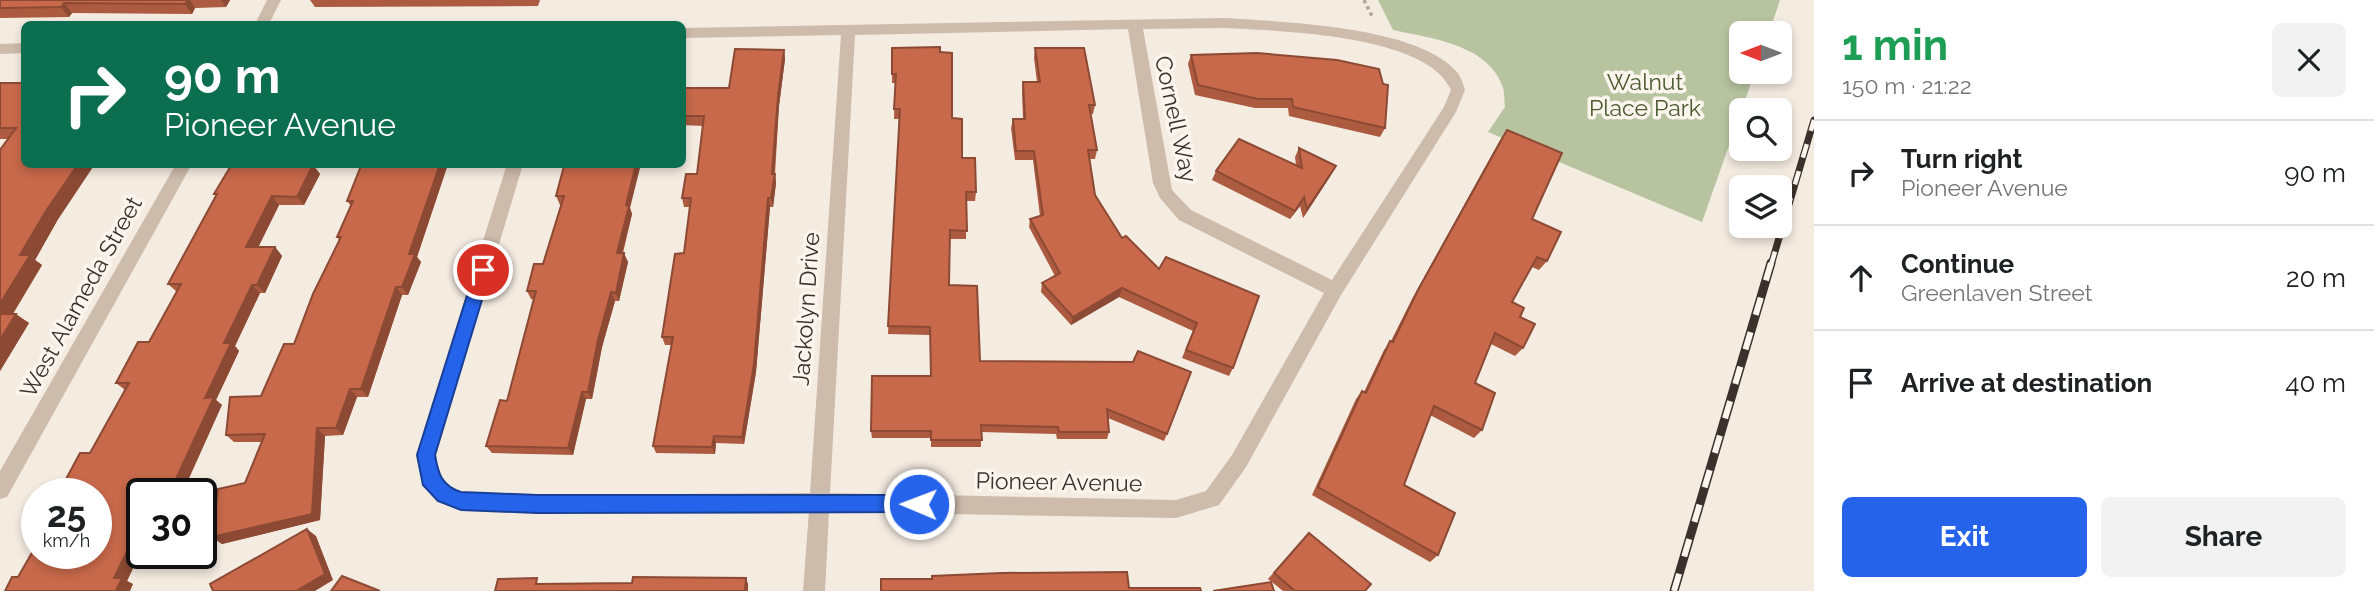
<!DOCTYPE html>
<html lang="en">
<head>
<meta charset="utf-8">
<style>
  body { margin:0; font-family:Raleway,sans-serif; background:#f2f2f2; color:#202124; height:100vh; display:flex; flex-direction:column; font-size:26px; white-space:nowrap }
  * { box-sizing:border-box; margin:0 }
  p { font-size:23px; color:#757577 }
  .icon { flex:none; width:38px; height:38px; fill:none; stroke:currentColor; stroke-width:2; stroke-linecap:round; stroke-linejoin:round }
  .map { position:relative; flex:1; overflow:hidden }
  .panel { display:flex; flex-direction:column; background:#fff; width:560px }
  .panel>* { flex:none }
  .guide { position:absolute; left:21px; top:21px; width:665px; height:147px; border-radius:10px; box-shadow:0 4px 10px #0003; background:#0b6e4f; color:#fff; overflow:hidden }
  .needle { width:46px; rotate:270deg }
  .controls { position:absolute; left:1729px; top:21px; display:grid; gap:14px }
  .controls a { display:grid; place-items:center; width:63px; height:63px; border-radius:10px; background:#fff; box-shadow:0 4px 10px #0003; font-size:35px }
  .speed { position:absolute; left:21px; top:478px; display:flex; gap:14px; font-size:35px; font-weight:700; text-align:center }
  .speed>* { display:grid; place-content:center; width:91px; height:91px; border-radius:50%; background:#fff; box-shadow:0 4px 10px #0003; line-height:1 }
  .speed small { font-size:18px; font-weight:400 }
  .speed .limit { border:4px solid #111; border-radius:10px; background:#fff; color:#111 }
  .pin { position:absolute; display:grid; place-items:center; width:60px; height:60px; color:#fff; margin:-30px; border:4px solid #fff; border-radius:50%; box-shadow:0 2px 7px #0007 }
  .me { position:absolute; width:77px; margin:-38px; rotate:271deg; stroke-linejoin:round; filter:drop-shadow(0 0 5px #0008) }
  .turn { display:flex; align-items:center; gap:24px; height:147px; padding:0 28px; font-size:32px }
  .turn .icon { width:91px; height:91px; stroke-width:2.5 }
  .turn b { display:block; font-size:49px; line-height:60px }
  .round { display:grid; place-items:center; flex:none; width:74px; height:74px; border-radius:10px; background:#f2f2f2 }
  .headline { display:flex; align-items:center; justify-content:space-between; height:119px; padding:0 28px }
  h1 { font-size:42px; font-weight:700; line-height:52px; color:#1e9e55 }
  .cta { display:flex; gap:14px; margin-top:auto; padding:14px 28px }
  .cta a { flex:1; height:80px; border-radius:10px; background:#2563eb; color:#fff; font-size:28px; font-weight:700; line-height:80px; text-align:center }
  .cta a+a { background:#f2f2f2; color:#202124 }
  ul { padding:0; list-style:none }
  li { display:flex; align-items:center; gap:21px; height:105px; padding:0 28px; border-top:2px solid #e0e0e0 }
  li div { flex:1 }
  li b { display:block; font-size:26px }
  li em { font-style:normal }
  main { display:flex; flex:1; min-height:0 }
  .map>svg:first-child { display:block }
  .green { fill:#b8c4a0 }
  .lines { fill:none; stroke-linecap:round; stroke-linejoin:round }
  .path { stroke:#b9a596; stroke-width:3.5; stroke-dasharray:3.5 3.5; stroke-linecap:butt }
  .minor { fill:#cdbbac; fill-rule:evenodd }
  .tertiary { fill:#cdbbac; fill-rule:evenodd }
  .rail-far1-casing { stroke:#3b302b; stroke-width:7 }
  .rail-casing { stroke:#3b302b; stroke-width:9 }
  .rail-far1 { stroke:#fbf5ee; stroke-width:4.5; stroke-dasharray:14; stroke-linecap:butt }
  .rail { stroke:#fbf5ee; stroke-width:6; stroke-dasharray:18; stroke-linecap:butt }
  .wall { fill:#ac5a40 }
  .shaded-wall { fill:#8c4a34 }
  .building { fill:#c8694b; stroke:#8c4a34; stroke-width:2 }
  .route { fill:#2563eb; stroke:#184099; stroke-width:2 }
  .labels { text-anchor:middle; stroke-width:7; stroke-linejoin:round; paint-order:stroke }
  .park-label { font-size:23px; fill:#4a5a2e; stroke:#fbf5ee }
  .street-label { font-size:23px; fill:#3b302b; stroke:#fbf5ee }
</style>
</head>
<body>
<main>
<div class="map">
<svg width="1814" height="591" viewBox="0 0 1814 591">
  <rect width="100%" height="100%" fill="#f4ebe1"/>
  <path class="green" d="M1378,0h402l-11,33h-28v39h14l-53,150 -214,-90 17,-25c-1,-7 0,-16 -3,-22 -15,-41 -73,-47 -109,-55z"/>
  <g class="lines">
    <path class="path" d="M1364,0l9,18"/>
    <g class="minor">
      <path d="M1225,18c58,4 192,8 231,53 5,5 7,13 9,19l-9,22 -115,183 -95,172 -27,38 -43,13 -347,-6 -4,79h-22l6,-80 -272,2 -76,-3 -24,-8 -14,-17 -7,-30 91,-291h16l-87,291c3,18 6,30 25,37l76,3 273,-2 31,-458 -159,3v-10zM1225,28c54,3 202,6 226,62l-7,17 -112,173 -141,-70 -19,-20 -29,-161zM1128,29l25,154 7,15 19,22 145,73 -92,162 -26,36 -30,9 -346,-7 25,-458z"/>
      <path d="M24,43v10l-24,1v-10z"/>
    </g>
    <g class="tertiary">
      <path d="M267,0h14l-12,24h-14z"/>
      <path d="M176,164h16l-185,333 -7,2v-28z"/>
    </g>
    <g class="rail-far1-casing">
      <path id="rail-far1" d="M1771,265l43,-145"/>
    </g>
    <g class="rail-casing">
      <path id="rail" d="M1674,591l97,-328"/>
    </g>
    <use href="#rail-far1" class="rail-far1"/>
    <use href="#rail" class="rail"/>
  </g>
  <g class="wall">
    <path d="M0,0h230l-4,7 -31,1 -3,6 -120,-1 -3,4 -69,1z"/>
    <path d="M310,0h230l-2,6 -223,1z"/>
    <path d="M892,48l48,4 12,66 10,40 14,34 -1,9h-9v38h-16l-1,46 31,76 153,1 34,72 -3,7 -56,-23 1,14 -2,7h-50l-1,-5 -75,-2v15h-50v-9h-59l-1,-7 60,-55 -1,-41 -42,-1 11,-215h-5l1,-36h-3z"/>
    <path d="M1035,48l60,57 -2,9h-2l6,36 -2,9h-6l6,36 27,43 4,-2 107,132 -4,8 -47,-18 11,-27 -74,-34 -48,28 -30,-33 1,-9 13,-7 -26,-49 1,-8 10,-3 -7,-56h-18l-4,-32 2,-9h10l-1,-28 1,-9h14l-3,-24z"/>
    <path d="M784,50l1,9 -6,47 -4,68 1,9 -3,24h-3l-14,165 -12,72 -28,-1 -1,11 -59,-1 -3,-7 19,-101h-7l-3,-8 22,-84 6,-46h-6l-2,-9 15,-24 6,-48 -21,-1v-37h47z"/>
    <path d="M1191,55l194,73 -5,9 -91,-21 -1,-8h-33l-60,-13 -7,-31z"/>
    <path d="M0,83l57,138 -22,39 7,5 -29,49 16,9 -29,48 8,-232h-8z"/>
    <path d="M1507,130l25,89 15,42 -8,9 -7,-3 -20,35 8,15 3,31 -8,8 -24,-12 -16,39 7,47 -8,8 -44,-23 -26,70 34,70 -8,7 -118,-67 44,-96 6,-8 2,1 20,-42 7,-9 21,-42 88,-159z"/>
    <path d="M1299,148l32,27 -28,43 -3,-12 -10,13 -78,-39 4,-9 80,-6 -1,-8z"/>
    <path d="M232,164h80l8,10 -16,31h-25l-21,42h17l7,9 -17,37h-5l-25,53 4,5 -23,49 6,5 -80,89v55l-15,32 6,3 -115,-7 72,-124 35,-63 -9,-7 33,-41 28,-50 -9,-8 48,-88 -2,-2z"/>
    <path d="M367,164h81l-31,93 4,5 -13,33h-6l-34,102h-11l-14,38 -18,1 -5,84 -98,24 -10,-7 33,-54 17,-41h-28l-8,-7 35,-39 33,-52 45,-104 -2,-3 14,-31 -4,-5z"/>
    <path d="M571,166l59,42 2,6 -9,39 5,9 -9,39h-4l-13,46 -10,52h-6l-13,56 -81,-2 -6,-7 21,-45 27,-101 -3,-1 -4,-8 16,-27 18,-59h-1l-4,-9z"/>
    <path d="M1309,533l56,58h-82l-15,-12z"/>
  </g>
  <g class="shaded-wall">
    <path d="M188,0h2l5,8 -3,6 -7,-10z"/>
    <path d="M221,0h9l-4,7z"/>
    <path d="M64,3l8,10 -3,4 -8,-10z"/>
    <path d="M784,50l1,9 -6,47 -5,69 1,-1 1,9 -3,24 -2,-9 7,-102z"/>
    <path d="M78,164h17l-38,57 -22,39 7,5 -35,58 -7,-5v-14l20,-49 26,-44z"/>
    <path d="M440,164h8l-31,93 4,5 -13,33 -6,-8 7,-33z"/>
    <path d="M636,164h5l-11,44 2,6 -12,48 -3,-9 9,-48z"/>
    <path d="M313,165l7,9 -16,31 -7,-8z"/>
    <path d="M1336,166l-5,9 -28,43 4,-9z"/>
    <path d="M272,196l7,9 -25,51 -8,-9z"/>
    <path d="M1304,197l-4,9 -10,13 5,-8z"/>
    <path d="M768,198l2,9 -14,165 -12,72 -2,-7z"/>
    <path d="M275,247l7,9 -17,37 -8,-8z"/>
    <path d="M624,253l4,9 -9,39 -3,-8z"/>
    <path d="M252,285l8,8 -25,53 4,5 -23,49 6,5 -40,89h-13l55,-151z"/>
    <path d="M396,287l6,8 -34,102 -7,-8z"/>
    <path d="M1122,288l-3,9 -48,28 2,-8z"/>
    <path d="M611,292l4,9 -13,46 -10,52 -4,-7 10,-52z"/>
    <path d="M16,314l13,9 -29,48v-31z"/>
    <path d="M350,389l7,8 -14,38 -7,-7z"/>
    <path d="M582,392l4,7 -13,56 -5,-7z"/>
    <path d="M317,428l8,8 -5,84 -98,24 -10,-7z"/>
    <path d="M714,436l2,7 -1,11 -3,-7z"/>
    <path d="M142,521v28l-15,32 6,3 -3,7h-14l-2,-13z"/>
    <path d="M307,529l9,7 17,44 -18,11h-19z"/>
    <path d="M746,578l2,6v7h-3z"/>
  </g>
  <g class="building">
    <path d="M0,0h188l-3,4 -121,-1 -3,4 -61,1z"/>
    <path d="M940,47v5l12,1v65l10,1v39h13l1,34h-10l1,39 -17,-1 -1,55 28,1 3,75 153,1 5,-11 53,21 -24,62 -60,-25 2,23h-50l-1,-5 -77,-2 1,15h-51v-9h-60l1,-55h59l-1,-49 -42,-1 12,-217h-6l2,-35h-4v-26z"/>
    <path d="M1035,48h49l11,57h-6l8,45h-9l7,45 27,43 4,-2 33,33 7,-12 93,39 -26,72 -47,-18 11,-27 -75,-35 -49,29 -31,-34 18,-10 -30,-54 13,-4 -9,-64h-18l-3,-32h12l-2,-37h17z"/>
    <path d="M735,49l49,1 -6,46 -6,78h3l-4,24h-3l-14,166 -12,73 -28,-1 -2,11 -59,-1 20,-109h-11l13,-83 9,-1 7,-55h-9l4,-24h11l7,-58h-22v-28h47z"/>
    <path d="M1257,53l80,7 42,9 4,15 5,1 -3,43 -92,-21 -1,-8h-34l-60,-14 -7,-30z"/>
    <path d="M0,83h24v81h54l-32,47 -26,44h10l-30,49v-154l16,-22h-16z"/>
    <path d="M1507,130l55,23 -30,66 29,13 -14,29 -10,-4 -25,45 12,6 -4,9 15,7 -12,24 -28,-15 -20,50 20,10 -13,37 -48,-24 -30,79 51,28 -17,42 -120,-68 44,-96 4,2 24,-52 3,1 25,-52z"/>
    <path d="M1239,139l63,29 -3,-20 37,18 -29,43 -3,-12 -9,14 -79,-40z"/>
    <path d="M232,164l81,1 -16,32 -25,-1 -26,51h29l-18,38h-5l-28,58h7l-26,55 9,-1 -45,97h-27v27l-28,57h8l-6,13h-111l7,-14h6l19,-33v9h59v-59h-38l22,-41h10l39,-70h-13l22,-41h11l32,-58h-13l49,-90h-3z"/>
    <path d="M367,164h73l-31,90h6l-13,33h-6l-35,102h-11l-14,39h-19l-5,86 -100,23 6,-48 27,-6 20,-49 -39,1 4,-38 31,-1 23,-52h10l19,-50 28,-57h-4l16,-36h-6l14,-35 5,1z"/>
    <path d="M571,164h65l-10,41 3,1 -12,47h7l-8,40 -5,-1 -13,48 -10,52h-6l-14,56 -82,-2 14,-46 7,1 29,-110h-9l7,-27h9l21,-68h-8l8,-30h7z"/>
    <path d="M0,314h16l-16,26z"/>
    <path d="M307,529l18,45 -29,17h-83l-3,-7z"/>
    <path d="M1309,533l62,51 -6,7h-70l-21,-18z"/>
    <path d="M1127,572l2,16h71l1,3h-320v-12h51v-3l70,-3z"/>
    <path d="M342,576l38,15h-49z"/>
    <path d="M633,577l113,1 -1,13h-250l3,-12 39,-1 -1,6 96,-1z"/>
    <path d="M1271,582l3,9h-61z"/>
  </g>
  <path class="route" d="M483,263l8,7 -56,185c3,19 7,31 26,37l76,3h382l6,3 3,6 -3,6 -6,2 -382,1 -76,-3 -23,-9 -15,-16 -6,-30 58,-185z"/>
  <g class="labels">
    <g class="park-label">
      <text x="1645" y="90">Walnut<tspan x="1645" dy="26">Place Park</tspan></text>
    </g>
    <g class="street-label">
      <text transform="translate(1176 119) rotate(78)" y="8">Cornell Way</text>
      <text transform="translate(81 297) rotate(-61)" y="8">West Alameda Street</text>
      <text transform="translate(806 309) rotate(-86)" y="8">Jackolyn Drive</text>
      <text transform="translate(1059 482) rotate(1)" y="8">Pioneer Avenue</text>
    </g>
  </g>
</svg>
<div class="controls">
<a><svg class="needle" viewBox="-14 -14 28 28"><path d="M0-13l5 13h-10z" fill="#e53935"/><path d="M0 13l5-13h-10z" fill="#757577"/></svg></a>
<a><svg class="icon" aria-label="search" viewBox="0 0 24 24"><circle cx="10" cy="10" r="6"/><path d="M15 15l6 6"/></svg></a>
<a><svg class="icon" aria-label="layers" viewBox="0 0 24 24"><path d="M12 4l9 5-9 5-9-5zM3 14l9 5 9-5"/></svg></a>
</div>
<div class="speed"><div>25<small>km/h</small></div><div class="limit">30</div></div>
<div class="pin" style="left:483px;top:270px;background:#d93025"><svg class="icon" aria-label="arrive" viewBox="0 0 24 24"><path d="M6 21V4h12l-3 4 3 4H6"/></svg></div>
<svg class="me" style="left:919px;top:504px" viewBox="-20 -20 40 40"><circle r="17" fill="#2563eb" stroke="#fff" stroke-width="3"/><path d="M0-11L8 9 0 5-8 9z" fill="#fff"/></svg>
<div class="guide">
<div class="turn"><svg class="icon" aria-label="right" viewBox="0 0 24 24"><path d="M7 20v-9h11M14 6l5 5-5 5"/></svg><div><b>90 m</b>Pioneer Avenue</div></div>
</div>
</div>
<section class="panel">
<div class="headline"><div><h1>1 min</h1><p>150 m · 21:22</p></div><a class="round"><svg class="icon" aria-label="close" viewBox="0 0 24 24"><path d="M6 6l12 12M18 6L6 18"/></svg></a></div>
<ul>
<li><svg class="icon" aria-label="right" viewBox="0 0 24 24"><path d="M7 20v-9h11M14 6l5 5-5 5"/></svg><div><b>Turn right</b><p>Pioneer Avenue</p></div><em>90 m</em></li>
<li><svg class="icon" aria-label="ahead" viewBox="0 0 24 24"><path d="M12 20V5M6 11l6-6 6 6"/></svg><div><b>Continue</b><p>Greenlaven Street</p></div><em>20 m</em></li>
<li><svg class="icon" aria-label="arrive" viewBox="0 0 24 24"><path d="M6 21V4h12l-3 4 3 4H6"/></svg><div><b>Arrive at destination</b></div><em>40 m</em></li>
</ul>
<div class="cta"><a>Exit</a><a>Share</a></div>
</section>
</main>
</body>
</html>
